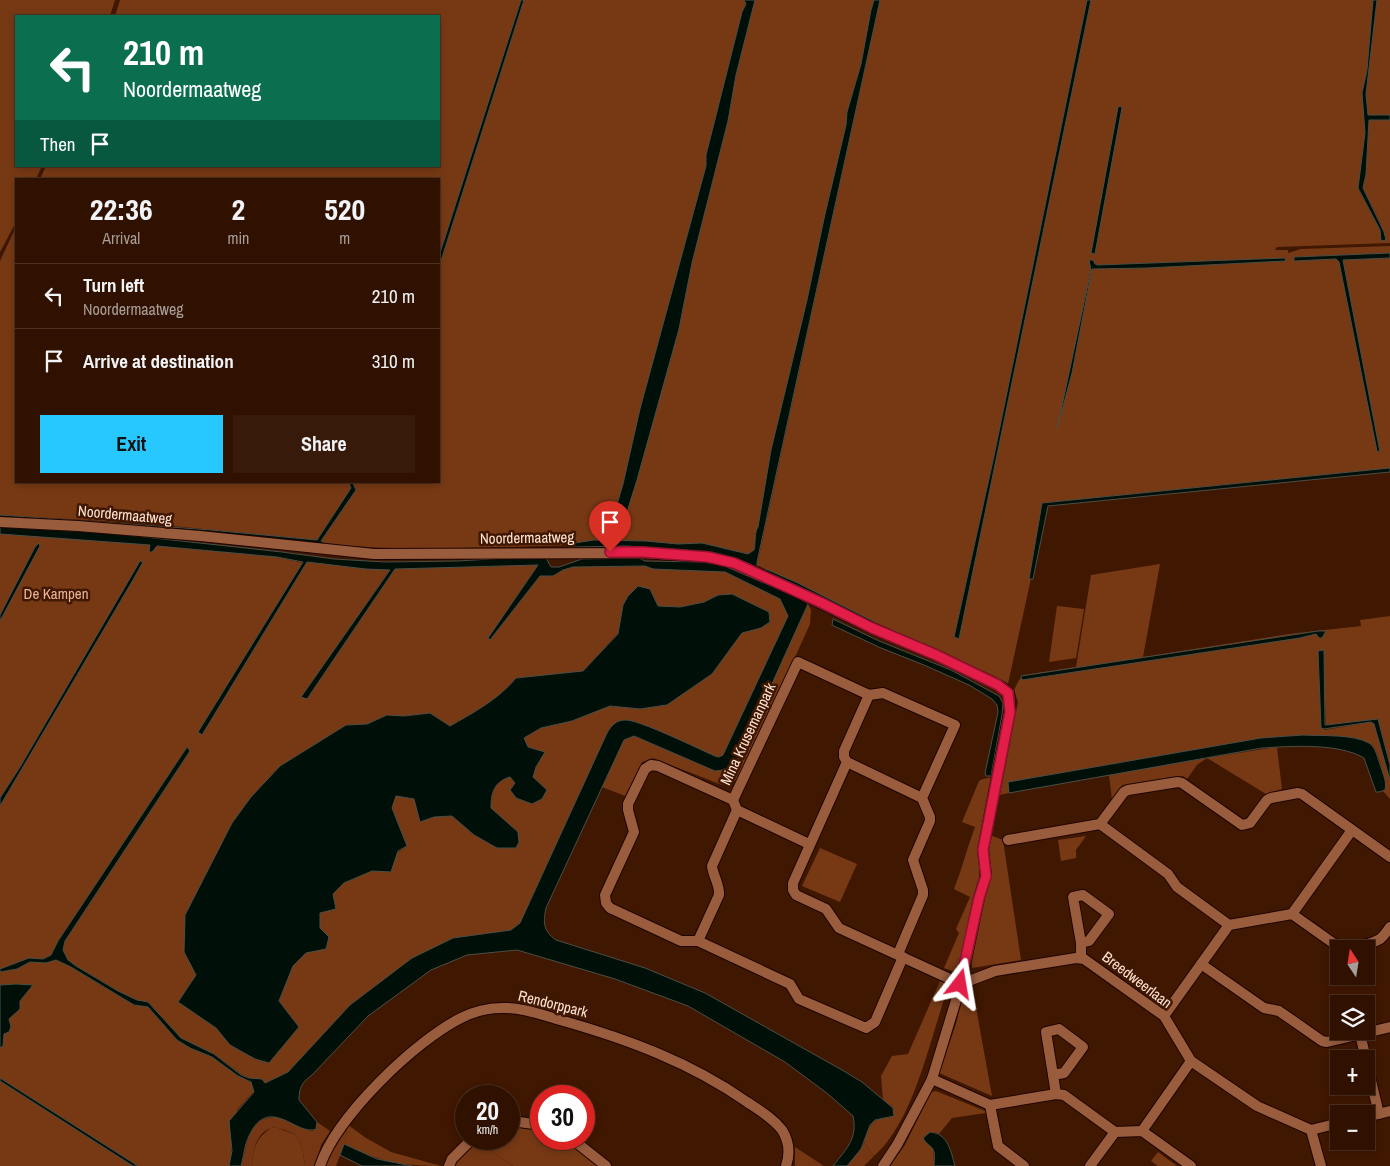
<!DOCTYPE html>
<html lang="en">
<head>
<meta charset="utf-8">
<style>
  body { margin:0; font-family:"Archivo Narrow",sans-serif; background:#381a0a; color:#f1f3f6; height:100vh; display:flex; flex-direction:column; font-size:19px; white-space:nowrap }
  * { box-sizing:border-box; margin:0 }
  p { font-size:16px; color:#a89d99 }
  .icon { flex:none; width:28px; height:28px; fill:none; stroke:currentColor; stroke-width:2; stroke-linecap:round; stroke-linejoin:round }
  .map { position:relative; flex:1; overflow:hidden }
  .side { position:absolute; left:15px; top:178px; width:425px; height:305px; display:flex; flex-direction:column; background:#301100; border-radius:0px; box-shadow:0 2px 8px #0003,0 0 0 1px #4b3122 }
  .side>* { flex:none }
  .guide { position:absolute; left:15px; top:15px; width:425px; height:152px; border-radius:0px; box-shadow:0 2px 8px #0003,0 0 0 1px #4b3122; background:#0b6e4f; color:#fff; overflow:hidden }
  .needle { width:32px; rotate:348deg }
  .controls { position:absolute; left:1330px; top:940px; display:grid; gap:10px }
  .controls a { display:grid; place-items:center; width:45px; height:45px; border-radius:0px; background:#301100; box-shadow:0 2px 8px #0003,0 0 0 1px #4b3122; font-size:25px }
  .speed { position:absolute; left:455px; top:1085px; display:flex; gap:10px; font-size:25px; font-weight:700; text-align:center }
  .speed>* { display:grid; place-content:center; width:65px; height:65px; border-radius:50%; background:#301100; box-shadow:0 2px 8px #0003,0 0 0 1px #4b3122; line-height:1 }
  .speed small { font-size:12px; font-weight:400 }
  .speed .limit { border:8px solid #d22; background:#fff; color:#111 }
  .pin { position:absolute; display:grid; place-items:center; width:42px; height:42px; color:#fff; margin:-51px -21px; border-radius:50% 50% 50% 0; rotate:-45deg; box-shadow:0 0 5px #0007 }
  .pin .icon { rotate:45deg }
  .me { position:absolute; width:55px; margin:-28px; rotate:14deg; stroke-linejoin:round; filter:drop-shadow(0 0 4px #0008) }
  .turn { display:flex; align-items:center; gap:18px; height:105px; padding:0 25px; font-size:22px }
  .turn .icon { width:65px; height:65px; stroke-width:2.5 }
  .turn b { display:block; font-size:35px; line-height:42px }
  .then { display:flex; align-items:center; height:48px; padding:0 25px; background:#0003; gap:10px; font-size:19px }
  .eta { display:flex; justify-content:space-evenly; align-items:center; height:85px; text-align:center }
  .eta b { font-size:30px; font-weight:700; line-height:35px }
  .button { display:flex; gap:10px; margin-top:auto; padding:10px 25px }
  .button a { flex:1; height:58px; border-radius:0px; background:#27c8ff; color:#111; font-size:20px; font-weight:700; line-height:58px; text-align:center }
  .button a+a { background:#381a0a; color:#f1f3f6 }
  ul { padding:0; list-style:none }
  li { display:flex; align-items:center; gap:15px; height:65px; padding:0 25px; border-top:1px solid #4b3122 }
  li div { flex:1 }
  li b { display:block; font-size:19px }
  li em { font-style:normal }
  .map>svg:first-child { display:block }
  .green { fill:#773914; fill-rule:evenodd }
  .forest { fill:#753713 }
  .water { fill:#001009; stroke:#4c4f46 }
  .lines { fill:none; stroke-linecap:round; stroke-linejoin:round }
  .street-casing { stroke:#200500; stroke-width:12 }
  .street { stroke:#995d3e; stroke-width:10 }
  .route-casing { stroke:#92132f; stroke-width:12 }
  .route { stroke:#e11d48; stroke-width:9 }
  .labels { text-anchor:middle; stroke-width:5; stroke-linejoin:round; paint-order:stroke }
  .street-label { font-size:15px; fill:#fee2d4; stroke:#401700 }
  .park-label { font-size:15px; fill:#ecb397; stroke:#401700 }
</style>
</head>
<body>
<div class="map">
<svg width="1390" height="1166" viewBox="0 0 1390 1166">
  <rect width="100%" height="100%" fill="#401700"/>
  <g class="green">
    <path d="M0,0h115l-5,16h-94v150h26l-6,13h-20v43l-16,30z"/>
    <path d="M120,0h401l-82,256v-77h-399l6,-13h393v-150h-324z"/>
    <path d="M524,0h220l2,3 -4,9 -36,143v11l-66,243 -17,75 -8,27 8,11 14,-42 42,-151 13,-66 36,-142 8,-46 19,-75h119l-3,10 -10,54 -14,48 -1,13 -21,89 -18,86 -36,150 -13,77c-4,6 -2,15 -4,23l-6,4 -46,-11 -24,1 -32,-3 -52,-1 -19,3 -1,2c-83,2 -166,7 -249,-1l-4,-3 35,-51 -4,-9h87v-214z"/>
    <path d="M880,0h207l-93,456 -40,180 5,3 132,-639h282l-6,70 -5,23 3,40 -7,56 22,41 1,10v-16l-18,-36 3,-14 3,-55 21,1v123l-113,4 -2,3h13v3l13,-4 89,-3v7l-96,4v4l43,-2 2,3 38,189 3,1 -37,-192 47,-2v210l-348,35 -13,76h2l-1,4 -22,101 -14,-8 -133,-60 -104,-51zM1285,258l-23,4 -115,6 -55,1 -20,104 -10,35 29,-139 -1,-9h3l2,4 3,1z"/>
    <path d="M1377,0h13v115h-22l-2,-21z"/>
    <path d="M16,227v254h332l3,7 -34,52 -165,-16 -152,-9v-254z"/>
    <path d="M0,531l41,5 109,9 -1,6 3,1 5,-6 120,11 26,6 -102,171 106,-172 59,7h24l-88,128 5,2 88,-130 143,-4 -49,74 51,-63h13l10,-6 10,-3 72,-1 8,3 73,3 54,27 8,17 -65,139 -4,2 -4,-1 -81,-35 -27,12 -87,190 -9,7 -58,8 -103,67 -62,67 -23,11 -3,-4 -13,-1 -8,-4 -27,-20 -33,-16 -33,-36 -11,-2 -19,-9 -42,-25 -8,-6 -5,-10 2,-9 125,-190 -3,-4 -129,194 -7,14 -8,4 -14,-1 -29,11v-163l142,-243 -2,-1 -120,205 -20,31zM650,589l8,17 22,1 24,-5 14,-7 14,-1 37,18 1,10 -9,6 -19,5 -30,41 -72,35 -30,-3 -38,15 -31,7 -17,10 4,9 17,5 -9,15 -3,10 14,13 -5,9 -10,5 -16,-6 -1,-15 -5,-6c-16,5 -18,15 -19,31l27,24 -2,16h-19l-23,-13 -22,-19 -18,1 -14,5 -6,-23 -18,-3 -4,12 15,38 -35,25 -28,12 -11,11 -13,18v17l-14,24 -13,13 -14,35 20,26 -30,36 -14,-4 -25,-14 -13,-17 -39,-26 18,-27 -11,-60 47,-92 19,-26 29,-31 66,-41 21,-1 20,-9 17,1 26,-3 20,13c23,-13 49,-27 66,-48l67,-7 35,-38 5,-28z"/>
    <path d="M1160,564l-17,93 146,-23 72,-8 -1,-6 30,-4v149l-12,-46 -52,7 -3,-76 -5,1 3,77 4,2 46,-8 3,2 16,56v19l-7,-8 3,-3v-5c-4,-11 -6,-27 -13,-37 -12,-14 -93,-10 -112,-8l-252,44v11l-9,2 18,-93 -4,-12 5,-10 5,-5 52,-8 15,-92z"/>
    <path d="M808,604l3,6 -1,14 -38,84 -34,70 -8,7h-8l-69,-27 -11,4 -17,34 -23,-9 22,-47 10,-4 81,35c11,-1 17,-3 23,-12z"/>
    <path d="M1057,606l27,3 -8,49 -27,4z"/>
    <path d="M1277,747l5,42 -16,5 -59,-36z"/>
    <path d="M993,777l-14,76v29l-10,35 -6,44 -4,9 -4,2 -11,-4 15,-35 -3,-4 14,-32 -16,-8c8,-20 13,-41 21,-62l-13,-5 17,-41 4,-2z"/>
    <path d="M990,835l13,5 18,120 -49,8c-4,-29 13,-58 16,-87 2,-16 -3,-29 2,-46z"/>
    <path d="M1086,836l-10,14v8l-15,3 -3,-21z"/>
    <path d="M820,848l37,16 -17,38 -38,-16z"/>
    <path d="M56,960l15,7 63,38 14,2 29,33 13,8 22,9 26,19 13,6 3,9 -17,19 -6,30v23l-2,3h-91l-138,-88v-30l2,-2 2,-12 7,-7 -2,-8 11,-10v-8l12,-15 -16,-2 -16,1v-13l17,-3 13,-7 16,1z"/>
    <path d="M940,981l9,4c-17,47 -30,113 -59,153 -5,7 -10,12 -16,18l-10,-13c6,-18 6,-24 27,-26l2,-10 -10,-7 -2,-24 11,-20 16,-2z"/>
    <path d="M972,985l20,111 -53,-23 17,-49 8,-33z"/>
    <path d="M0,1081l133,85h-133z"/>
    <path d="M936,1091l49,20 1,2 -34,5 -13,16 -4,-2c-3,14 -1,21 -1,34h-44l15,-21 26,-53z"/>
    <path d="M348,1125l18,13 25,14 50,14c-39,0 -61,-4 -97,-22l3,-7 -1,-9z"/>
    <path d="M516,1127l25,1v11h23l34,27h-85l-27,-19 1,-8h22v-11z"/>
    <path d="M271,1128h7l18,7 7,17 2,14h-52c-2,-15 4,-29 18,-38z"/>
    <path d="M1158,1152l19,14h-19l-7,-5z"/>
  </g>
  <g class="forest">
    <path d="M1207,758l-10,7 -10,14 -4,-3 -61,9 -10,15 -3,-25z"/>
    <path d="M275,1117c14,2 25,13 38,14l4,-5v-4l13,9 -9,14 -6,21h-10l-2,-14 -7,-17c-7,-3 -16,-8 -24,-7 -15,3 -21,25 -19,38h-12c7,-20 5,-48 34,-49z"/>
    <path d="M346,1128l1,9 -11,29h-11l10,-21z"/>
    <path d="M476,1139h11l-1,8 27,19h-60z"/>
    <path d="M864,1143l10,13 -10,10h-17l14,-17z"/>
    <path d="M795,1147l29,19h-29z"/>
  </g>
  <g class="water">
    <path d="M521,0h3l-85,267v-11z"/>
    <path d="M744,0h11l-19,75 -8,46 -36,142 -13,66 -42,151 -10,32 -6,12 -6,-2v-11l8,-27 17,-75 66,-243v-11l36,-143 4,-8z"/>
    <path d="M874,0h6l-123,562v4l3,3 -28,-12 -20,-5 -85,-6 -53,1 1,-4 19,-3 52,1 32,3 24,-1 46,11 6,-4c2,-8 0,-17 4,-23l13,-77 36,-150 18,-86 21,-89 1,-13 14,-48 10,-54z"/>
    <path d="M1087,0h4l-132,639 -5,-2 40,-181z"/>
    <path d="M1373,0h4l-11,94 2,21h22v5h-21l-3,54 -3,14 21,44 2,8 -5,1 -1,-11 -22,-42 7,-55 -3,-40 5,-23z"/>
    <path d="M1121,106l1,2 -27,146 -4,-1 27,-146z"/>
    <path d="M1390,253v5l-47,2 37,192 -3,-1 -38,-189 -3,-3 -42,2v-4z"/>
    <path d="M1285,258l1,3 -139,7 -55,1 -20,104 -15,56 34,-159 -2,-10h4l2,4 3,1z"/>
    <path d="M1390,468v4l-342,34 -15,73h-4l13,-76z"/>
    <path d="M348,481h4l4,9 -35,51 4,2 -1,2 -324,-27v-3l211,15 106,10 34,-52z"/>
    <path d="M0,527l108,6 174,19 52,7 51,3 73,-1 66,-4 22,1 5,9h8l23,-8 57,-1 6,3 58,1 19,3 75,32 11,7 -70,155c-6,9 -12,11 -23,12l-81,-35 -10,4 -78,168c-3,14 -3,23 10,32l89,28 60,25 137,77 20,12 31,26 1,8 -19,4 -5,5 -9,24 -14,17h-14c13,-17 25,-27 20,-50l-25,-22 -43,-32 -97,-56 -73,-27 -98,-29 -50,5 -36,15 -63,46 -56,59c-10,7 -13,13 -13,25l18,22 -1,7c-19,8 -47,-36 -67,7 -5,10 -5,20 -8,30h-12l3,-15 -3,-30 25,-29 -3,-10 -13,-6 -26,-19 -22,-9 -13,-8 -29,-33 -14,-2 -63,-38 -15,-7 -10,3 -16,-1 -13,7 -17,3v-3l29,-11 14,1 8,-4 7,-14 129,-194 3,4 -125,190 -2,9 5,10 8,6 42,25 19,9 11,2 33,36 33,16 27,21 8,3 13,1 3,4 23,-11 62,-67 62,-47 41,-20 58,-8 9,-7 87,-190c4,-7 9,-13 18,-13 13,-1 74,29 90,36l4,1 4,-2 65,-139 -8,-17 -55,-27 -72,-3 -8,-3 -72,1 -10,3 -10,6h-13l-50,64 -2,-2 50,-73 -143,4 -88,130 -6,-2 89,-127 -24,-1 -59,-7 -105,173 -4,-3 105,-170 -26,-5 -120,-11 -5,6h-3l1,-7 -150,-11z"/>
    <path d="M39,543l1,3 -40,75v-6l35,-68z"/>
    <path d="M140,561l3,1 -10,18 -133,226v-8l20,-31z"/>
    <path d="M766,569l32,14 77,39 -1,2 -65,-33 -43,-20z"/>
    <path d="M638,586l12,3 8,17 22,1 24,-5 14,-7 14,-1 37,18 1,10 -9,6 -19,5 -30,41 -45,31 -27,4 -30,-3 -38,15 -31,7 -17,10 4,9 17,5 -9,15 -3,10 14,13 -5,9 -10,5 -16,-6 -6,-8 5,-7 -5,-6c-16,5 -19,15 -19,31l27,24 1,10 -3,6h-19l-23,-13 -22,-19 -18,1 -14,5 -6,-23 -18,-3 -4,12 15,38 -9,5 -7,21 -19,-1 -28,12 -11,11 3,15 -16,4v15l9,9 -3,12 -20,4 -13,13 -14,35 20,26 -30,36 -14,-4 -25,-14 -14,-17 -38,-26 18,-27 -12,-23 1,-37 47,-92 19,-26 29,-31 66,-41 21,-1 20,-9 17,1 26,-3 20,13c23,-13 49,-27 66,-48l67,-7 35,-37 5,-29 5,-9z"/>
    <path d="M833,619l46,22 72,29 48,26 4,7 -1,12 -11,61h-5l-1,-3 13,-61 -1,-7 -5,-6 -23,-14 -45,-20 -43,-17 -45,-21 -4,-2z"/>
    <path d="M1318,631h8l-4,7h-3l-3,-4 -16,4 -278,42 -1,-4z"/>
    <path d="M1324,650l1,75 53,-6 12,46v15l-16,-56 -3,-2 -47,7 -3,-1 -3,-77z"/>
    <path d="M1303,735c17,1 51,-1 66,8 7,4 9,17 12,24 2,7 6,15 4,23l-6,2h-3l-12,-34c-25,-15 -73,-12 -102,-10l-253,45 -1,-11 253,-44z"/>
    <path d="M16,984l17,1 -13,16v8l-11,10 2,8 -2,5 -5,2 -1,12 -3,2v-63z"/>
    <path d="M0,1078l138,88h-5l-133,-85z"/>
    <path d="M930,1132c18,1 21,20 25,34h-21c0,-5 2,-14 -2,-18 -3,-4 -6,-4 -9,-10z"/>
    <path d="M344,1144l33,15 35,7h-50l-22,-11z"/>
  </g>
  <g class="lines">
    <g class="street-casing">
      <g id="street">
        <path d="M0,522l78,4 122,10 174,18 269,-1 65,4 26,6 15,6 123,59 64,27 66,32 7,6 1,15 -27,142 3,25 -7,23 -18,86 -29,95 -35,66 -14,21"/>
        <path d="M869,695l-25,56v6l3,5 75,36"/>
        <path d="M847,762l-54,121v7l3,5 30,14 13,19 122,56"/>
        <path d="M737,810l72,34"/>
        <path d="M1100,824l68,50 9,13 52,38"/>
        <path d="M1008,840l92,-16 24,-32 4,-2 50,-8 4,1 60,42 8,-2 17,-23 4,-2 27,-5 4,1 88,63"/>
        <path d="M1292,914l60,-84"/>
        <path d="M698,941l21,-46c1,-10 -6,-19 -7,-29l25,-56 -4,-10"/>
        <path d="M898,954l25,-59v-5l-10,-30 17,-39v-4l-8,-19 33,-73 -72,-32 -14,2 -71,-33 -65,138 -75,-34 -7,-1 -6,4 -17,35v6l6,22 -29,63 1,8 4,5 71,33h17l92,43 9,15 67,29 9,-6 28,-65"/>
        <path d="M1081,958v-15l-8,-46 10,-2 26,19 -20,27 -8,2"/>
        <path d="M1201,964l63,44 15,3 43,30 5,1 63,-15"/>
        <path d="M961,984l34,-13 81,-13 8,1 80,57 27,45 66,45 54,24 10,36"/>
        <path d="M1164,1016l65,-91 63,-11 48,34c9,1 32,-4 40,-9 4,-3 7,-8 10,-12"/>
        <path d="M1059,1029l24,18 -19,26 -11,2 -7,-43z"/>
        <path d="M1360,1034l6,25"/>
        <path d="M1366,1060l13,54"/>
        <path d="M1053,1075l3,19 8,1 51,37 27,-1 49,35"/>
        <path d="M932,1079l58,26 66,-11"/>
        <path d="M990,1105l8,41 26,20"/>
        <path d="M1366,1117l24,-6"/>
        <path d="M509,1124l10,-2 22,3"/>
        <path d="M1311,1130l28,-7"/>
        <path d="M1142,1131l49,-70"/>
        <path d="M572,1139l34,27"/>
        <path d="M320,1166c16,-49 95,-125 141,-148 12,-6 27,-10 40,-10 20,-1 41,7 59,12 67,19 130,42 187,82 12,8 26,16 35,28 7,11 8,24 4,36"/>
        <path d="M449,1166l3,-7 20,-20"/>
        <path d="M1090,1166l25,-34"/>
      </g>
    </g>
    <use href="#street" class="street"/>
  </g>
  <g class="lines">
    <g class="route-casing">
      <path id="route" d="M610,552h33l65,5 26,6 88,40 50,25 64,27 62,30 10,8 2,19 -27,138 3,26 -7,22 -19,86"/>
    </g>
    <use href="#route" class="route"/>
  </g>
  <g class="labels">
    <g class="street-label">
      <text transform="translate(125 515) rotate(5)" y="5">Noordermaatweg</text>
      <text transform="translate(527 538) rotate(-1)" y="5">Noordermaatweg</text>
      <text transform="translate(748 734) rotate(-65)" y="5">Mina Krusemanpark</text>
      <text transform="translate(1137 980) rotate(37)" y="5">Breedweerlaan</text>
      <text transform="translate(553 1004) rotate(14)" y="5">Rendorppark</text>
    </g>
    <g class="park-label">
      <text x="56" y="599">De Kampen</text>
    </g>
  </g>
</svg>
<div class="controls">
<a><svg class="needle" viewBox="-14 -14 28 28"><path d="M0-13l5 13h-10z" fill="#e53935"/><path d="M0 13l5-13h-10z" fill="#a89d99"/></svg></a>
<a><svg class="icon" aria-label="layers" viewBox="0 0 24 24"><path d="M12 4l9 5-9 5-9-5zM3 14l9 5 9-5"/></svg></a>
<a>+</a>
<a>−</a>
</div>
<div class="speed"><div>20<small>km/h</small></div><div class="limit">30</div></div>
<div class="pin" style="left:610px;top:552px;background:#d93025"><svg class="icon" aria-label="arrive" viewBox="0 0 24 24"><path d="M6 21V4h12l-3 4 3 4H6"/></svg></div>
<svg class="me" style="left:960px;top:984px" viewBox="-20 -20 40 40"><path d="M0-17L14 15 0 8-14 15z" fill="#e11d48" stroke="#fff" stroke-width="4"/></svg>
<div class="guide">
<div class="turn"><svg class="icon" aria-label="left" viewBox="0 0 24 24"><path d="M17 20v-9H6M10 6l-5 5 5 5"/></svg><div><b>210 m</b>Noordermaatweg</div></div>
<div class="then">Then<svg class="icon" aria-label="arrive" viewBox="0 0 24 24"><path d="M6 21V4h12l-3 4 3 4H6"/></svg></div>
</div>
<section class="side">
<div class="eta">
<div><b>22:36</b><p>Arrival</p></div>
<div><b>2</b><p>min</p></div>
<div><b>520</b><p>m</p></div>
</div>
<ul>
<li><svg class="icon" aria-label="left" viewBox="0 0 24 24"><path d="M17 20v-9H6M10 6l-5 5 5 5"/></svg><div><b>Turn left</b><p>Noordermaatweg</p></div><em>210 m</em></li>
<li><svg class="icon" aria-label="arrive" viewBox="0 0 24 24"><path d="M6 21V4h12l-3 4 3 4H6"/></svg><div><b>Arrive at destination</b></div><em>310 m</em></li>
</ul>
<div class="button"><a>Exit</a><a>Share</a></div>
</section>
</div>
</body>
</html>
